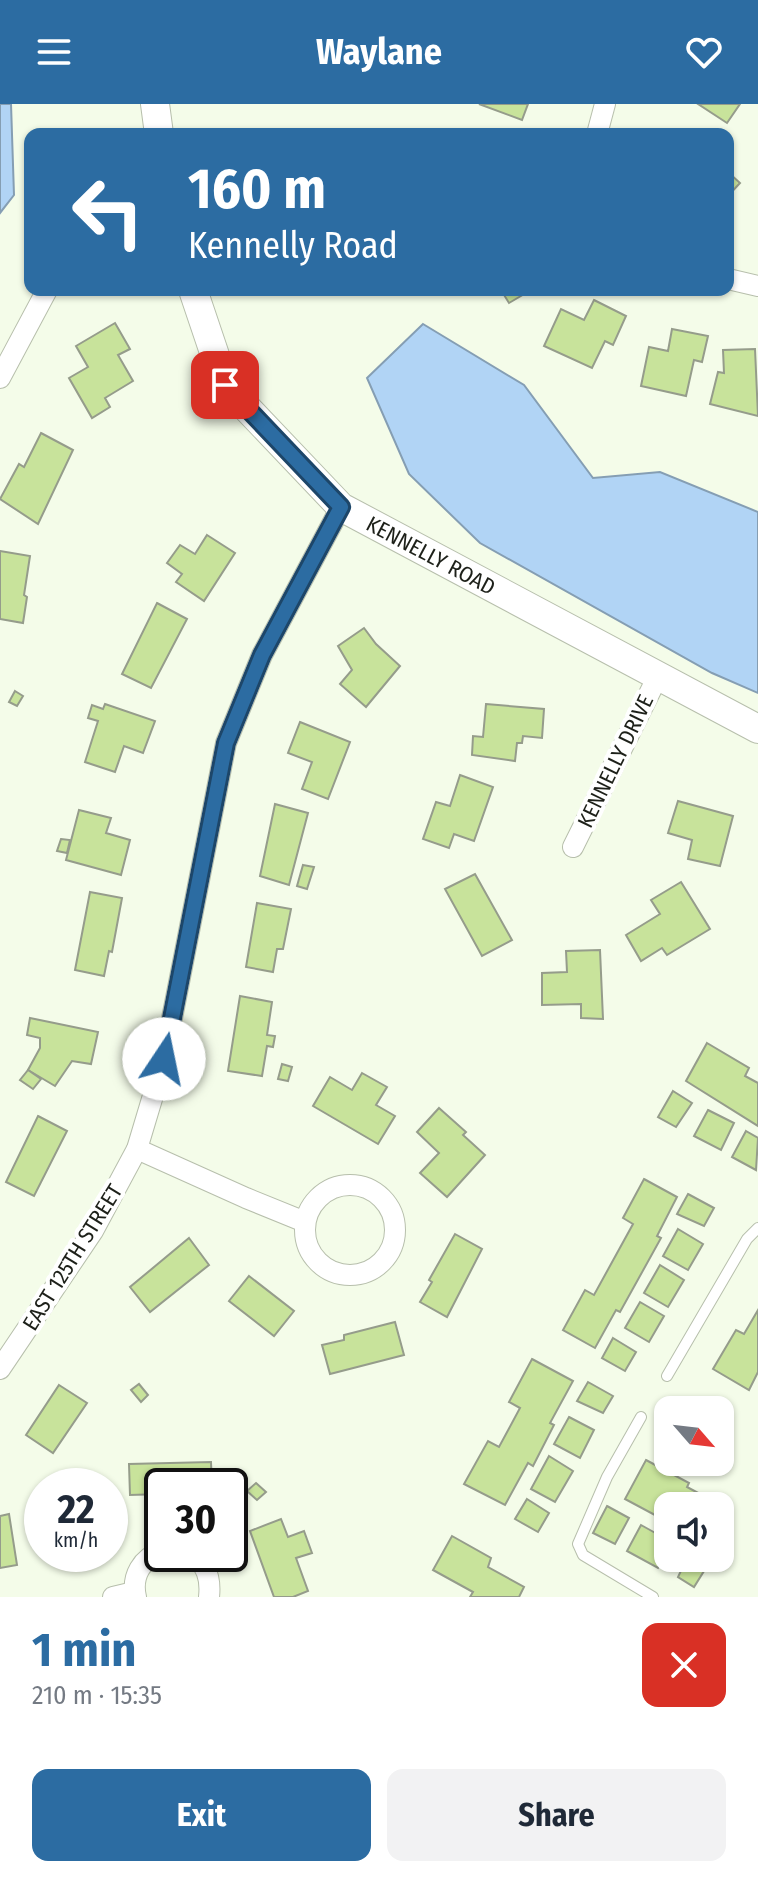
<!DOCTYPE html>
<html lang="en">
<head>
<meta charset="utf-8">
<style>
  body { margin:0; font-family:"Fira Sans Condensed",sans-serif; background:#f2f2f3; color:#1f2937; height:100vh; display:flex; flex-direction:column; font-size:30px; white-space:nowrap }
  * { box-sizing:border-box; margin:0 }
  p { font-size:26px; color:#747a83 }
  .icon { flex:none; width:44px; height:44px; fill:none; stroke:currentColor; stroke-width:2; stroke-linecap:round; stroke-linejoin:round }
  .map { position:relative; height:1493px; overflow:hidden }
  .sheet { display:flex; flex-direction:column; background:#fff; flex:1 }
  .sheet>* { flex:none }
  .hud { position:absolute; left:24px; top:24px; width:710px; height:168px; border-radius:16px; box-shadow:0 2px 6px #0004; background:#2c6ca2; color:#fff; overflow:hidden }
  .needle { width:52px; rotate:118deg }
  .tools { position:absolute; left:654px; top:1292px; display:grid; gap:16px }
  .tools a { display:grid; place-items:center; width:80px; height:80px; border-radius:16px; background:#fff; box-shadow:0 2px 6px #0004; font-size:40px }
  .speed { position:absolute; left:24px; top:1364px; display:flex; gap:16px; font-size:40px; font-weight:700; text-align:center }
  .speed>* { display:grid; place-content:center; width:104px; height:104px; border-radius:50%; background:#fff; box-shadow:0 2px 6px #0004; line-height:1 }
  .speed small { font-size:20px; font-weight:400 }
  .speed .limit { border:4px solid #111; border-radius:12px; background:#fff; color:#111 }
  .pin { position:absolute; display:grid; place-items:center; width:68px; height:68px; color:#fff; margin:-34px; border-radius:16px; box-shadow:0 4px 12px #0006 }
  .me { position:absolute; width:88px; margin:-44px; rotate:11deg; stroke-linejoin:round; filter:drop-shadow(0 0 6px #0008) }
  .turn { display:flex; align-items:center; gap:28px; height:168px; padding:0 32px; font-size:36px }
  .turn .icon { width:104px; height:104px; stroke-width:2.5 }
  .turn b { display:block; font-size:56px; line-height:68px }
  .round { display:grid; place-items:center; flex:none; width:84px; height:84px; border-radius:16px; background:#f2f2f3 }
  .headline { display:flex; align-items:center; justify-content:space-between; height:136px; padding:0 32px }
  h1 { font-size:48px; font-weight:700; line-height:60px; color:#2c6ca2 }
  .cta { display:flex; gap:16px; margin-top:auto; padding:16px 32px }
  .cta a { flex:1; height:92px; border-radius:16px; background:#2c6ca2; color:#fff; font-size:32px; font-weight:700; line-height:92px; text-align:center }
  .cta a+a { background:#f2f2f3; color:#1f2937 }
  header { display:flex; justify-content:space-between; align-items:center; height:104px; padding:0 32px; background:#2c6ca2; color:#fff; font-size:36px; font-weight:700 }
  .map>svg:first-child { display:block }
  .water { fill:#b1d4f5; stroke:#859eb3; stroke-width:2 }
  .building { fill:#c8e39b; stroke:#959c8b; stroke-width:2 }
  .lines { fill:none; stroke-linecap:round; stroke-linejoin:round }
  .lane-casing { stroke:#b7bfac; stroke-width:12 }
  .street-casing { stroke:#b7bfac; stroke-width:22 }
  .secondary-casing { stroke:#b7bfac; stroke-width:30 }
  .lane { stroke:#fff; stroke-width:10 }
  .street { stroke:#fff; stroke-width:20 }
  .secondary { stroke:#fff; stroke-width:28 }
  .route-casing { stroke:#1d4669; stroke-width:20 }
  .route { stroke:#2c6ca2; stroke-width:14 }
  .labels { text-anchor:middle; stroke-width:8; stroke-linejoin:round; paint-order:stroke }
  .street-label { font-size:22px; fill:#1d2019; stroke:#fff }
</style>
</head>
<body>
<header><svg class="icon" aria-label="menu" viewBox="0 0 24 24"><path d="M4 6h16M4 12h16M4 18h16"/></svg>Waylane<svg class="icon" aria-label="heart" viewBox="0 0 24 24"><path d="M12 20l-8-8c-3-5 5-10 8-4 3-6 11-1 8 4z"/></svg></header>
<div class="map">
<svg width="758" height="1493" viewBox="0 0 758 1493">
  <rect width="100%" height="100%" fill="#f4fce9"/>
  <g class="water">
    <path d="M0,0h11l3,91 -14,18z"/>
    <path d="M423,220l101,61 69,93 67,-6 98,40v181l-46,-20 -232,-130 -71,-69 -42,-96z"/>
  </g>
  <g class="building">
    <path d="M479,0h49l-6,16z"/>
    <path d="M698,0h42l-13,19z"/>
    <path d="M728,68l12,11 -12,13z"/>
    <path d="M501,186h30l-22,13z"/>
    <path d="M594,196l32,16 -13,29 -8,-4 -13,27 -48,-22 17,-37 23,11z"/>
    <path d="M115,219l15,26 -12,6 15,26 -28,17 5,9 -18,11 -23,-40 19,-11 -12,-21z"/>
    <path d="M672,225l36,7 -6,26 -8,-2 -8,36 -45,-10 8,-39 19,4z"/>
    <path d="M755,245l3,67 -48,-12 8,-32 6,1 -1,-23z"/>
    <path d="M41,329l32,17 -35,74 -38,-25 19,-35 5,3z"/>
    <path d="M207,431l28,18 -31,48 -28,-19 6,-8 -15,-11 13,-18 15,9z"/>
    <path d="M0,447l30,5 -6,39 3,2 -4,26 -23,-4z"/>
    <path d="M157,499l30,16 -36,69 -29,-14z"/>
    <path d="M364,524l12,16 24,22 -34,41 -26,-23 12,-14 -14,-24z"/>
    <path d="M15,587l8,5 -6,10 -8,-4z"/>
    <path d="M105,600l50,17 -12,32 -19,-7 -9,26 -30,-10 13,-41 -10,-3 4,-13 11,4z"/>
    <path d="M486,600l58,5 -2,29 -19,-2 -1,7h-5l-2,18 -43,-6 1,-19 10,1z"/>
    <path d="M300,618l50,20 -22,57 -26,-10 10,-27 -24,-9z"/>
    <path d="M460,671l33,12 -19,54 -20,-7 -5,14 -26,-9 13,-37 14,4z"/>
    <path d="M678,697l55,15 -13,50 -32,-7 4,-19 -24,-7z"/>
    <path d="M275,700l33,9 -19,72 -29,-9z"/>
    <path d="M79,706l32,8 -5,15 24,7 -9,35 -55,-15z"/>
    <path d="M61,735l9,1 -3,13 -10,-2z"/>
    <path d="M303,761l11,2 -7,22 -10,-3z"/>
    <path d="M475,770l37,66 -30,16 -37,-67z"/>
    <path d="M681,778l29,47 -43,26 -5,-7 -21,13 -15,-26 34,-21 -9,-14z"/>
    <path d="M90,788l32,6 -10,54 -3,-1 -5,25 -29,-6z"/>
    <path d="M257,799l34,6 -8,40h-6l-4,23 -27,-5z"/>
    <path d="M600,846l3,69 -22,-1v-14l-39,1v-32l25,-1 -1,-21z"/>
    <path d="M240,892l32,6 -5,33 8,1 -2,11 -6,-1 -5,30 -34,-5z"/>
    <path d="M30,914l68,14 -7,32 -19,-3 -17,25 -27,-16 12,-22v-10l-13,-3z"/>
    <path d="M707,939l42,25 -4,8 13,7v43l-72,-45z"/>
    <path d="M282,960l10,3 -4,14 -10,-2z"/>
    <path d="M28,966l13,9 -8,10 -13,-9z"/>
    <path d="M362,969l25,14 -11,18 19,11 -17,28 -65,-38 17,-29 22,13z"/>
    <path d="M673,987l19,12 -16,24 -18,-10z"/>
    <path d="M439,1004l27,24 -3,3 22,20 -38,42 -27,-24 19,-20 -22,-21z"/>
    <path d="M708,1006l26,13 -13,27 -27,-14z"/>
    <path d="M38,1012l29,15 -33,65 -28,-14z"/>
    <path d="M746,1027l12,7 -2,32 -24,-13z"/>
    <path d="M644,1075l33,18 -20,39 4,2 -41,74 -4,-2 -21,38 -32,-18 22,-40 9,5 39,-71 -10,-6z"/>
    <path d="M688,1090l26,14 -10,18 -27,-12z"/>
    <path d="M678,1125l25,15 -15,26 -25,-14z"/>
    <path d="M455,1130l27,15 -35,68 -27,-15 12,-20 -3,-2z"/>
    <path d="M189,1134l20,27 -59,47 -20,-25z"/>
    <path d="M660,1161l24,15 -16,27 -24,-14z"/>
    <path d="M249,1172l45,35 -20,25 -45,-35z"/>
    <path d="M640,1198l24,14 -15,26 -24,-14z"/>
    <path d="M758,1206v62l-9,18 -36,-21 23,-39 8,4z"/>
    <path d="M395,1218l9,33 -74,19 -8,-29 22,-5v-5z"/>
    <path d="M613,1234l23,14 -11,19 -23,-13z"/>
    <path d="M532,1255l41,22 -23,42 4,2 -21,41 -5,-3 -23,42 -41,-21 24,-43 11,6 21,-39 -11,-6z"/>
    <path d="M588,1278l25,14 -10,17 -26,-12z"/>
    <path d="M139,1280l9,11 -7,7 -10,-12z"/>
    <path d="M59,1281l28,18 -34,50 -27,-18z"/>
    <path d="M569,1313l25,13 -14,28 -26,-14z"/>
    <path d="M549,1352l24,15 -18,31 -24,-13z"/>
    <path d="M646,1356l43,23 -2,4 43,23 -10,18v-22h-52v16l-43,-23z"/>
    <path d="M211,1358l1,24h-50v8l-32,1 -1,-31z"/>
    <path d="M256,1379l10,9 -9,8 -10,-9z"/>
    <path d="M527,1395l22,14 -11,19 -23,-13z"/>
    <path d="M607,1402l22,12 -14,26 -22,-11z"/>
    <path d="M9,1410l8,51 -17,3v-52z"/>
    <path d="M281,1415l7,18 16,-6 8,22 -16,5 12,33 -15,6h-19l-24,-66z"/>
    <path d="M641,1421l27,15v12l-10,16 -31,-17z"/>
    <path d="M452,1432l39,22 -3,9 36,20 -5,10h-49l3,-5 -40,-22z"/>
    <path d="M687,1454h13l9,5 -15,24 -16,-10z"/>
  </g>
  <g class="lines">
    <g class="lane-casing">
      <g id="lane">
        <path d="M667,1272l80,-137 11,-11"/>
        <path d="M641,1313l-34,60 -29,67 5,11 70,42"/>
      </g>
    </g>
    <g class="street-casing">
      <g id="street">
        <path d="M597,30l8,-30"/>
        <path d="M728,175l30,7"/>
        <path d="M0,274l47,-88"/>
        <path d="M573,743l85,-171"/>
        <path d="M137,1045l109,49 59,24"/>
        <circle cx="350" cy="1126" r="45"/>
        <path d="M0,1265l93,-138 44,-82 27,-90 62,-316 36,-88 79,-148"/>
        <path d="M191,1450c16,10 20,25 18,43"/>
        <path d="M113,1493l21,-5"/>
        <path d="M136,1493c-5,-21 6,-39 26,-46"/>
      </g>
    </g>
    <g class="secondary-casing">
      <g id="secondary">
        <path d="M155,0l4,30"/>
        <path d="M193,186l32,95 116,122 417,222"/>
      </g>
    </g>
    <use href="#lane" class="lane"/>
    <use href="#street" class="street"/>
    <use href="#secondary" class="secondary"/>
  </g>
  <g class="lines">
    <g class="route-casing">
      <path id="route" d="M164,955l62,-316 36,-88 79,-148 -116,-122"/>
    </g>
    <use href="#route" class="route"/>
  </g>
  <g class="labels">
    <g class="street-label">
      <text transform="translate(431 451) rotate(28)" y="8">KENNELLY ROAD</text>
      <text transform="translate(615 657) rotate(-64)" y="8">KENNELLY DRIVE</text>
      <text transform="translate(72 1153) rotate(-58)" y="8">EAST 125TH STREET</text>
    </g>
  </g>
</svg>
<div class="tools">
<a><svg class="needle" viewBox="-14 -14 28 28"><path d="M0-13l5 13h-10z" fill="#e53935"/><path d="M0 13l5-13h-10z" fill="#747a83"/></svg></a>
<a><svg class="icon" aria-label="sound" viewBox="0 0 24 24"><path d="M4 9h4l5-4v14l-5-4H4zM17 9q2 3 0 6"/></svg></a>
</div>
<div class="speed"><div>22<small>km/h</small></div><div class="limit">30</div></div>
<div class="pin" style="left:225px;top:281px;background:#d93025"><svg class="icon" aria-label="arrive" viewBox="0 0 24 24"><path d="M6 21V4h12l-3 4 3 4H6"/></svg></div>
<svg class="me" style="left:164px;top:955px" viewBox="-20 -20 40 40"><circle r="19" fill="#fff"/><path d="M0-13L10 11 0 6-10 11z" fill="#2c6ca2"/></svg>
<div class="hud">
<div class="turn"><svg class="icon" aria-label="left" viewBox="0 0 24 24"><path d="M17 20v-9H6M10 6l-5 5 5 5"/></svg><div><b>160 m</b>Kennelly Road</div></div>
</div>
</div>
<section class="sheet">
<div class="headline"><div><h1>1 min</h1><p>210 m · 15:35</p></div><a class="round" style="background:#d93025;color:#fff"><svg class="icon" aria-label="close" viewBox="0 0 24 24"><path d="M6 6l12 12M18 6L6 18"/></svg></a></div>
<div class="cta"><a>Exit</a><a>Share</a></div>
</section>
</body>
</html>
